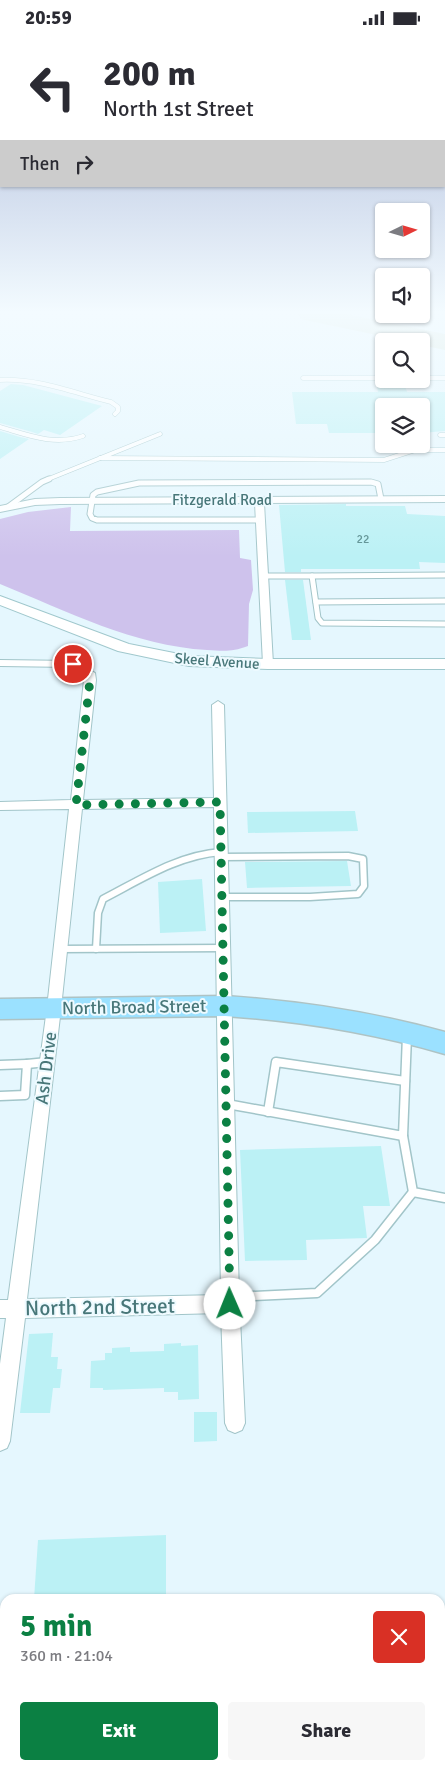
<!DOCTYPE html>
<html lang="en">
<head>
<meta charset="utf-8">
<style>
  body { margin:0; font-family:Signika,sans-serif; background:#f7f7f7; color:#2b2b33; height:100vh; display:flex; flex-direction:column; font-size:19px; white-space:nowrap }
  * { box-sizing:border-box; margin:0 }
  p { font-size:16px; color:#7c7c81 }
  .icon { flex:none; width:28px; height:28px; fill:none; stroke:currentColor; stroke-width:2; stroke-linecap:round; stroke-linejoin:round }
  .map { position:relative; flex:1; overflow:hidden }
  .drawer { position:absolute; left:0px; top:1559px; width:445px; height:176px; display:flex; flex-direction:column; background:#fff; border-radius:15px 15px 0 0; box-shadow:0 1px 4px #0004 }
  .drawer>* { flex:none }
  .guide { position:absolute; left:0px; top:0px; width:445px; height:152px; box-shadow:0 1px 4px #0004; background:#fff; color:#2b2b33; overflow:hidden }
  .needle { width:32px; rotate:85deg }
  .fabs { position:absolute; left:375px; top:168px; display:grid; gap:10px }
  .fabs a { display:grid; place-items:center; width:55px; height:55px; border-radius:5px; background:#fff; box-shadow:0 1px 4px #0004; font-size:25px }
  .pin { position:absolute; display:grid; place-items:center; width:42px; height:42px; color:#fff; margin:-21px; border:2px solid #fff; border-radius:50%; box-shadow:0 1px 5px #0007 }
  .me { position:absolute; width:55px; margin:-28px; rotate:359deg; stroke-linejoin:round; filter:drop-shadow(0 0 4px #0008) }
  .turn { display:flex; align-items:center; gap:18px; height:105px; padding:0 20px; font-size:22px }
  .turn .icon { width:65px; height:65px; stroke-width:2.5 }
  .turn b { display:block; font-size:35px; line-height:42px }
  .then { display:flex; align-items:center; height:48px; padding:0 20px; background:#0003; gap:10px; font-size:19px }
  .round { display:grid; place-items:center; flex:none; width:52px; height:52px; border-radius:5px; background:#f7f7f7 }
  .headline { display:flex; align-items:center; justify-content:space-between; height:85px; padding:0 20px }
  h1 { font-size:30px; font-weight:700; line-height:38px; color:#0b8043 }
  .action { display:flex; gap:10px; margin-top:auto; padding:10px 20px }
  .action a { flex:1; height:58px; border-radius:5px; background:#0b8043; color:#fff; font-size:20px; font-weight:700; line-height:58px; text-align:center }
  .action a+a { background:#f7f7f7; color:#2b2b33 }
  .status { display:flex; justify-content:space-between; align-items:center; height:35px; padding:0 25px; background:#fff; direction:ltr }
  .status svg { height:14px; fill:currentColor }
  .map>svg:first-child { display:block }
  .green { fill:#cec2ec }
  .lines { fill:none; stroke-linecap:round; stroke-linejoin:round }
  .taxiway { fill:#d2e0d0; fill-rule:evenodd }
  .building { fill:#bbf1f5 }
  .lane-far3-casing { stroke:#a2c5c9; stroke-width:5 }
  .lane-far2-casing { stroke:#a2c5c9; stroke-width:7 }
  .lane-far1-casing { stroke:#a2c5c9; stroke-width:9 }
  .lane-casing { stroke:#a2c5c9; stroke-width:11 }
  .street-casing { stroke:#a2c5c9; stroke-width:2 }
  .secondary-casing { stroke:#a0c8cd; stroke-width:2 }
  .primary-casing { stroke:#aec3c4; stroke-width:3 }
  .lane-far3 { stroke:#fff; stroke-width:4 }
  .lane-far2 { stroke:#fff; stroke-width:5 }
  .lane-far1 { stroke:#fff; stroke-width:6 }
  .lane { stroke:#fff; stroke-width:8 }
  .street { fill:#fff; fill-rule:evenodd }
  .secondary { fill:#fff; fill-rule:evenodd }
  .primary { fill:#9be1ff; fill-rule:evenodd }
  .route { stroke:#0b8043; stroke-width:9; stroke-dasharray:0 16.2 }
  .labels { text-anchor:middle; stroke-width:4; stroke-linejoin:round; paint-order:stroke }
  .far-number-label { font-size:12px; fill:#659698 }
  .far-street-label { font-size:15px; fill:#487779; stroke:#edfaff }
  .street-label { font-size:18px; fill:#487779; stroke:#edfaff }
  .near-street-label { font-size:21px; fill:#487779; stroke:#edfaff }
</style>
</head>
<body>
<div class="status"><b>20:59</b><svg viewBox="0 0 49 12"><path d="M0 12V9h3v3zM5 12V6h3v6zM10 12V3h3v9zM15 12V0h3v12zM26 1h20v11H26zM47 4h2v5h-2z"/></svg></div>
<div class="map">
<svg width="445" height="1734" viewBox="0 0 445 1734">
  <rect width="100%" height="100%" fill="#e5f7fe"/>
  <path class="green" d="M71,472l-1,24 169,-1 1,28 11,2 2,30 -4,14 -1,42c-16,6 -24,5 -41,4 -73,-4 -140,-39 -207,-66v-65l28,-7z"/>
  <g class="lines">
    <path class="taxiway" d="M298,279h48l99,20v16l-24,-5v-4h-16l-95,-20 -9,-2z"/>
  </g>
  <g class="building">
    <path d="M376,347h28l3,10h38v39l-24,2v-27h-37v27h-55l-2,-9h-31l-4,-32h86z"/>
    <path d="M11,349l12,1 79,21 -42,29 -16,-5 -6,4 -6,-2 -32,-9v-32z"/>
    <path d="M0,396l20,6 9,2 -29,20z"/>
    <path d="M346,469v2h59l2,8 38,2v47l-26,-1 1,7h-119v3h-16l-6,-67z"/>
    <path d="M285,545h18l8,60h-19z"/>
    <path d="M355,776l3,20 -110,2 -1,-21z"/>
    <path d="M347,826l4,25 -104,2 -2,-26z"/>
    <path d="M202,844l4,52 -46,2 -2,-51z"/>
    <path d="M381,1111l9,60h-27l4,32 -61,2 1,20 -62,1 -5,-111z"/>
    <path d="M53,1298l-2,24h7l-1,12h5l-2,19h-7l-3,25h-30l9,-79z"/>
    <path d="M181,1308v3l17,-1 1,54 -21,1v-8h-14v-4l-61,2v-2h-13l1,-27 14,-1v-7h7v-5l18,-1v5l34,-1v-7z"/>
    <path d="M194,1377h23v29l-23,1z"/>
    <path d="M166,1500v64h-132l4,-59z"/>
  </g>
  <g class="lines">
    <g class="lane-far3-casing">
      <g id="lane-far3">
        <path d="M303,343h81"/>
        <path d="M421,343h24"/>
        <path d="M0,345c38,-2 74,13 111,22l7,5v4l-3,3"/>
        <path d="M0,392c28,8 54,19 83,9"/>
        <path d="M440,400h5"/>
        <path d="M100,423l284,2 31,-10h30"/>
        <path d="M46,445l114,-46"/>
      </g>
    </g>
    <g class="lane-far2-casing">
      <g id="lane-far2">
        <path d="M8,472l34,-25 7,-3"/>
        <path d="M260,485h-163l-5,-2 -2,-4 3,-19 4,-3 42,-9 232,-1 7,2 3,15"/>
        <path d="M445,540l-133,1 6,42 4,5 123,1"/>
        <path d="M263,541h49"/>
        <path d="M316,567l129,-1"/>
      </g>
    </g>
    <g class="lane-far1-casing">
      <g id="lane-far1">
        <path d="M221,822l127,-1 15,3 1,27 -6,8 -48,3h-88"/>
        <path d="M60,914l163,-1"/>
        <path d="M96,914l2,-36 5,-14c37,-19 75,-44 118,-47"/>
      </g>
    </g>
    <g class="lane-casing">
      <g id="lane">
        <path d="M27,1029l20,-2"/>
        <path d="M0,1030l27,-1 -2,31 -25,1"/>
        <path d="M227,1069l176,32 4,-100"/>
        <path d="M268,1077l8,-50 129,19"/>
        <path d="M403,1101l10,56 32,6"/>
        <path d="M232,1262l85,-4 58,-53 38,-48"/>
      </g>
    </g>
    <g class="street-casing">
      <g id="street">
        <path d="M445,461v6l-181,1 9,161 -5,3 -5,-3 -8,-161 -195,1 -25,1 -35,7v-6l35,-7 25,-1z"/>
        <path d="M0,625l73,1 22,12 1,7 -13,120 131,-2 -2,-93 6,-4 6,4 15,592 6,126 -3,7 -7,3 -7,-3 -3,-7 -4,-110 -196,5 -15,123 -3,7 -7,3v-87l6,-46h-6v-18h8l39,-292 22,-199 -69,1v-8l71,-2 13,-120v-5l-13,-8 -71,-1zM214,772l7,488 -194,4 34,-291 21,-199z"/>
      </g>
    </g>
    <g class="secondary-casing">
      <path id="secondary" d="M0,561l129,48 60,12 79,3h177v10h-177l-79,-3 -71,-15 -118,-46z"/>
    </g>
    <g class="primary-casing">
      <path id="primary" d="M225,961c75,5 148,16 220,36v22c-72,-21 -145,-33 -220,-38l-225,3v-20z"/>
    </g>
    <use href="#lane-far3" class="lane-far3"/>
    <use href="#lane-far2" class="lane-far2"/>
    <use href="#lane-far1" class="lane-far1"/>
    <use href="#lane" class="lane"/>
    <use href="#street" class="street"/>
    <use href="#secondary" class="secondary"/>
    <use href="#primary" class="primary"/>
  </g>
  <linearGradient id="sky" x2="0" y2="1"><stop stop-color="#a8b6d8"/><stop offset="0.53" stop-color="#f3fbff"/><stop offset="1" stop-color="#f3fbff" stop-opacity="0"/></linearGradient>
  <rect width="445" height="522" fill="url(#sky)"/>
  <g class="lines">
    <path class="route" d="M73,629l16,9 1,7 -14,125 144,-3 10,502"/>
  </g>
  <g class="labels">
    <g class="far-number-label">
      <text x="363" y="508">22</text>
    </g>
    <g class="far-street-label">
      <text x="222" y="470">Fitzgerald Road</text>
      <text transform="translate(217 626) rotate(4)" y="5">Skeel Avenue</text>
    </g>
    <g class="street-label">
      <text transform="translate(134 972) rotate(-1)" y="6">North Broad Street</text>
      <text transform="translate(46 1033) rotate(-83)" y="6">Ash Drive</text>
    </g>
    <g class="near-street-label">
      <text transform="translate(100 1272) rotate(-1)" y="7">North 2nd Street</text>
    </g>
  </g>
</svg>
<div class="fabs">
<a><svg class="needle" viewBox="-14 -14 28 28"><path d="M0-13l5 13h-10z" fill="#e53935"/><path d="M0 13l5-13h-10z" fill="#7c7c81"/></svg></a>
<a><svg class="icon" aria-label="sound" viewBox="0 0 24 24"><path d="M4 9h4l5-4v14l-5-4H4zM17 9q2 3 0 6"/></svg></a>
<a><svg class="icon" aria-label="search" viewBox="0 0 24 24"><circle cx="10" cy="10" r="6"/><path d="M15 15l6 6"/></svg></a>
<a><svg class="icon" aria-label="layers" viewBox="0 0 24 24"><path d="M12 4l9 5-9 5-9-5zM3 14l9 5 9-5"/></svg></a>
</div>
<div class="pin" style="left:73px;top:629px;background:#d93025"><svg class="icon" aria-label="arrive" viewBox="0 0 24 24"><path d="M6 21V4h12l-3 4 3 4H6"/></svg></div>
<svg class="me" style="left:230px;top:1269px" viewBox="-20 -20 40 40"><circle r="19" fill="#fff"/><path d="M0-13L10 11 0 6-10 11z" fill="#0b8043"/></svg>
<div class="guide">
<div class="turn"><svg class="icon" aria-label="left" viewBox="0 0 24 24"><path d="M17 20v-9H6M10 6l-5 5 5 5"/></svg><div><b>200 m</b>North 1st Street</div></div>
<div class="then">Then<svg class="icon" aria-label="right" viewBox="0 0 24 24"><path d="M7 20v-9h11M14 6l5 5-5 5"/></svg></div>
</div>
<section class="drawer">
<div class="headline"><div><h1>5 min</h1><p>360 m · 21:04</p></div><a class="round" style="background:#d93025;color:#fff"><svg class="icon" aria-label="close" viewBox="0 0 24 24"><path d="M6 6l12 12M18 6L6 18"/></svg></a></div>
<div class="action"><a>Exit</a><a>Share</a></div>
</section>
</div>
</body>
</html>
